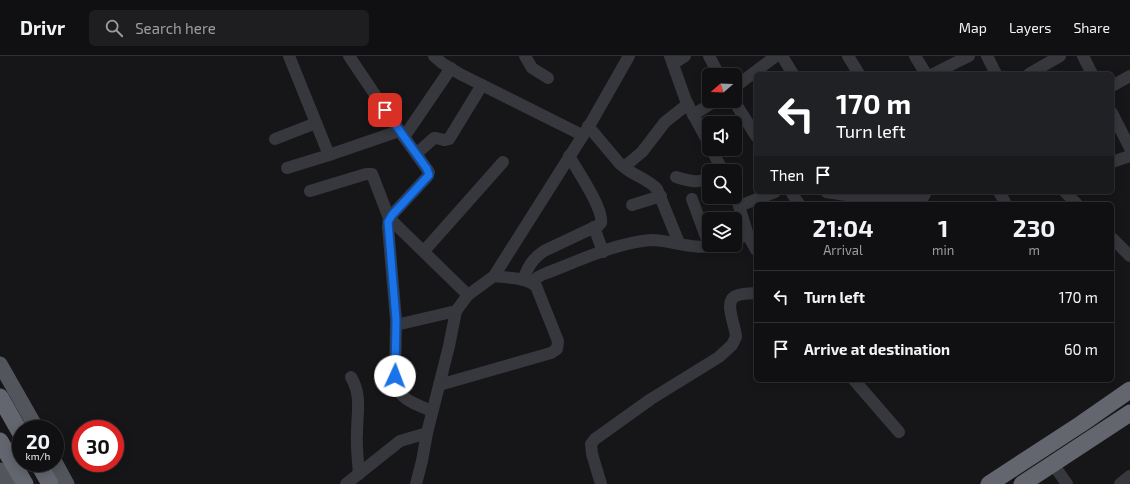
<!DOCTYPE html>
<html lang="en">
<head>
<meta charset="utf-8">
<style>
  body { margin:0; font-family:"Exo 2",sans-serif; background:#1e1e20; color:#f1f3f6; height:100vh; display:flex; flex-direction:column; font-size:15px; white-space:nowrap }
  * { box-sizing:border-box; margin:0 }
  p { font-size:13px; color:#9c9d9f }
  .icon { flex:none; width:22px; height:22px; fill:none; stroke:currentColor; stroke-width:2; stroke-linecap:round; stroke-linejoin:round }
  .map { position:relative; flex:1; overflow:hidden }
  .side { position:absolute; left:754px; top:146px; width:360px; height:180px; display:flex; flex-direction:column; background:#101012; border-radius:6px; box-shadow:0 2px 10px #0003,0 0 0 1px #303032 }
  .side>* { flex:none }
  .guide { position:absolute; left:754px; top:16px; width:360px; height:122px; border-radius:6px; box-shadow:0 2px 10px #0003,0 0 0 1px #303032; background:#202124; color:#fff; overflow:hidden }
  .needle { width:26px; rotate:251deg }
  .fabs { position:absolute; left:702px; top:12px; display:grid; gap:8px }
  .fabs a { display:grid; place-items:center; width:40px; height:40px; border-radius:6px; background:#101012; box-shadow:0 2px 10px #0003,0 0 0 1px #303032; font-size:20px }
  .speed { position:absolute; left:12px; top:364px; display:flex; gap:8px; font-size:20px; font-weight:700; text-align:center }
  .speed>* { display:grid; place-content:center; width:52px; height:52px; border-radius:50%; background:#101012; box-shadow:0 2px 10px #0003,0 0 0 1px #303032; line-height:1 }
  .speed small { font-size:10px; font-weight:400 }
  .speed .limit { border:6px solid #d22; background:#fff; color:#111 }
  .pin { position:absolute; display:grid; place-items:center; width:34px; height:34px; color:#fff; margin:-17px; border-radius:8px; box-shadow:0 2px 6px #0006 }
  .me { position:absolute; width:44px; margin:-22px; rotate:2deg; stroke-linejoin:round; filter:drop-shadow(0 0 3px #0008) }
  .turn { display:flex; align-items:center; gap:14px; height:84px; padding:0 16px; font-size:18px }
  .turn .icon { width:52px; height:52px; stroke-width:2.5 }
  .turn b { display:block; font-size:28px; line-height:34px }
  .then { display:flex; align-items:center; height:38px; padding:0 16px; background:#0003; gap:8px; font-size:15px }
  .eta { display:flex; justify-content:space-evenly; align-items:center; height:68px; text-align:center }
  .eta b { font-size:24px; font-weight:700; line-height:28px }
  ul { padding:0; list-style:none }
  li { display:flex; align-items:center; gap:12px; height:52px; padding:0 16px; border-top:1px solid #303032 }
  li div { flex:1 }
  li b { display:block; font-size:15px }
  li em { font-style:normal }
  header { display:flex; align-items:center; gap:24px; box-sizing:border-box; height:56px; padding:0 20px; background:#101012; border-bottom:1px solid #303032 }
  header strong { font-size:19px }
  nav { display:flex; gap:22px; margin-inline-start:auto; font-size:14px }
  .search { width:280px; height:36px; background:#1e1e20; display:flex; align-items:center; gap:10px; box-sizing:border-box; padding:0 14px; border-radius:6px; color:#9c9d9f; font-size:15px }
  .map>svg:first-child { display:block }
  .lines { fill:none; stroke-linecap:round; stroke-linejoin:round }
  .minor { stroke:#37383d; stroke-width:12 }
  .major { stroke:#53555c; stroke-width:15 }
  .highway { stroke:#63666e; stroke-width:17 }
  .route-casing { stroke:#114b97; stroke-width:10 }
  .route { stroke:#1a73e8; stroke-width:7 }
</style>
</head>
<body>
<header>
<strong>Drivr</strong>
<div class="search"><svg class="icon" aria-label="search" viewBox="0 0 24 24"><circle cx="10" cy="10" r="6"/><path d="M15 15l6 6"/></svg>Search here</div>
<nav><a>Map</a><a>Layers</a><a>Share</a></nav>
</header>
<div class="map">
<svg width="1130" height="428" viewBox="0 0 1130 428">
  <rect width="100%" height="100%" fill="#161618"/>
  <g class="lines">
    <g class="minor">
      <path d="M289,0l40,99"/>
      <path d="M349,0l45,67 35,49 -2,5 -38,41 -1,9 8,93 -1,63c4,17 23,22 37,28"/>
      <path d="M434,0l8,7 18,11 122,61"/>
      <path d="M525,0l7,12 16,10"/>
      <path d="M670,0l16,45 23,43"/>
      <path d="M709,0l10,19"/>
      <path d="M782,0l11,18"/>
      <path d="M848,0l11,18"/>
      <path d="M915,0l11,18"/>
      <path d="M987,0l9,18"/>
      <path d="M1083,0l9,18"/>
      <path d="M673,8l12,-8"/>
      <path d="M933,18l36,-18"/>
      <path d="M1029,18l31,-18"/>
      <path d="M1112,30l18,-10"/>
      <path d="M735,31l41,-31"/>
      <path d="M734,45l22,35"/>
      <path d="M1112,57l18,35"/>
      <path d="M693,59l22,-14"/>
      <path d="M588,70l32,38 4,3 18,-15 23,-30 23,-18"/>
      <path d="M404,81l47,-69"/>
      <path d="M275,83l41,-16"/>
      <path d="M711,93l12,22"/>
      <path d="M416,98l18,-16h2l8,2 5,-1 33,-54"/>
      <path d="M1112,106l18,-6"/>
      <path d="M624,111c10,9 24,12 33,22l22,54"/>
      <path d="M287,112l42,-13 70,-24"/>
      <path d="M676,121c13,4 20,6 33,2"/>
      <path d="M310,135l56,-17h6l17,44 79,77"/>
      <path d="M791,136l8,12"/>
      <path d="M826,136l41,6 50,2 5,-1 4,-7"/>
      <path d="M999,136l6,10"/>
      <path d="M1065,136l12,12"/>
      <path d="M735,137l13,42 8,15"/>
      <path d="M692,143l17,46"/>
      <path d="M632,149l29,-9"/>
      <path d="M739,150l36,-14"/>
      <path d="M594,171l9,25"/>
      <path d="M1112,182l18,18"/>
      <path d="M735,183l13,-4"/>
      <path d="M424,195l79,-89"/>
      <path d="M523,224c5,-13 9,-21 21,-29l55,-26 2,-2c3,-14 -24,-53 -32,-67"/>
      <path d="M532,227l6,-6 6,-3c32,-12 74,-32 107,-34 20,0 45,11 64,5"/>
      <path d="M396,269l60,-14"/>
      <path d="M351,321c11,18 6,36 6,56 -1,13 1,27 2,41"/>
      <path d="M854,324l45,52"/>
      <path d="M439,329l112,-32 6,-4 1,-8 -22,-55c-11,-9 -29,-8 -42,-10"/>
      <path d="M1053,408l14,20"/>
      <path d="M346,428l54,-43 27,-8"/>
      <path d="M416,428l6,-23 5,-28 22,-87 7,-35 12,-16 26,-19 98,-155 37,-65"/>
      <path d="M601,428l-9,-30 -1,-10 4,-5 56,-40 68,-42 13,-12 4,-8c0,-10 -12,-33 -2,-40 5,-4 16,-3 22,-4"/>
      <path d="M1120,428l10,-8"/>
    </g>
    <g class="major">
      <path d="M0,308l37,65"/>
      <path d="M55,406l12,22"/>
      <path d="M0,414l8,14"/>
    </g>
    <g class="highway">
      <path d="M0,341l21,37"/>
      <path d="M0,385l25,43"/>
      <path d="M38,407l12,21"/>
      <path d="M989,428l92,-60 49,-34"/>
      <path d="M1022,428l108,-71"/>
    </g>
  </g>
  <g class="lines">
    <g class="route-casing">
      <path id="route" d="M385,54l42,59 2,6 -37,40 -4,7 8,98 -1,56"/>
    </g>
    <use href="#route" class="route"/>
  </g>
</svg>
<div class="fabs">
<a><svg class="needle" viewBox="-14 -14 28 28"><path d="M0-13l5 13h-10z" fill="#e53935"/><path d="M0 13l5-13h-10z" fill="#9c9d9f"/></svg></a>
<a><svg class="icon" aria-label="sound" viewBox="0 0 24 24"><path d="M4 9h4l5-4v14l-5-4H4zM17 9q2 3 0 6"/></svg></a>
<a><svg class="icon" aria-label="search" viewBox="0 0 24 24"><circle cx="10" cy="10" r="6"/><path d="M15 15l6 6"/></svg></a>
<a><svg class="icon" aria-label="layers" viewBox="0 0 24 24"><path d="M12 4l9 5-9 5-9-5zM3 14l9 5 9-5"/></svg></a>
</div>
<div class="speed"><div>20<small>km/h</small></div><div class="limit">30</div></div>
<div class="pin" style="left:385px;top:54px;background:#d93025"><svg class="icon" aria-label="arrive" viewBox="0 0 24 24"><path d="M6 21V4h12l-3 4 3 4H6"/></svg></div>
<svg class="me" style="left:395px;top:320px" viewBox="-20 -20 40 40"><circle r="19" fill="#fff"/><path d="M0-13L10 11 0 6-10 11z" fill="#1a73e8"/></svg>
<div class="guide">
<div class="turn"><svg class="icon" aria-label="left" viewBox="0 0 24 24"><path d="M17 20v-9H6M10 6l-5 5 5 5"/></svg><div><b>170 m</b>Turn left</div></div>
<div class="then">Then<svg class="icon" aria-label="arrive" viewBox="0 0 24 24"><path d="M6 21V4h12l-3 4 3 4H6"/></svg></div>
</div>
<section class="side">
<div class="eta">
<div><b>21:04</b><p>Arrival</p></div>
<div><b>1</b><p>min</p></div>
<div><b>230</b><p>m</p></div>
</div>
<ul>
<li><svg class="icon" aria-label="left" viewBox="0 0 24 24"><path d="M17 20v-9H6M10 6l-5 5 5 5"/></svg><div><b>Turn left</b></div><em>170 m</em></li>
<li><svg class="icon" aria-label="arrive" viewBox="0 0 24 24"><path d="M6 21V4h12l-3 4 3 4H6"/></svg><div><b>Arrive at destination</b></div><em>60 m</em></li>
</ul>
</section>
</div>
</body>
</html>
